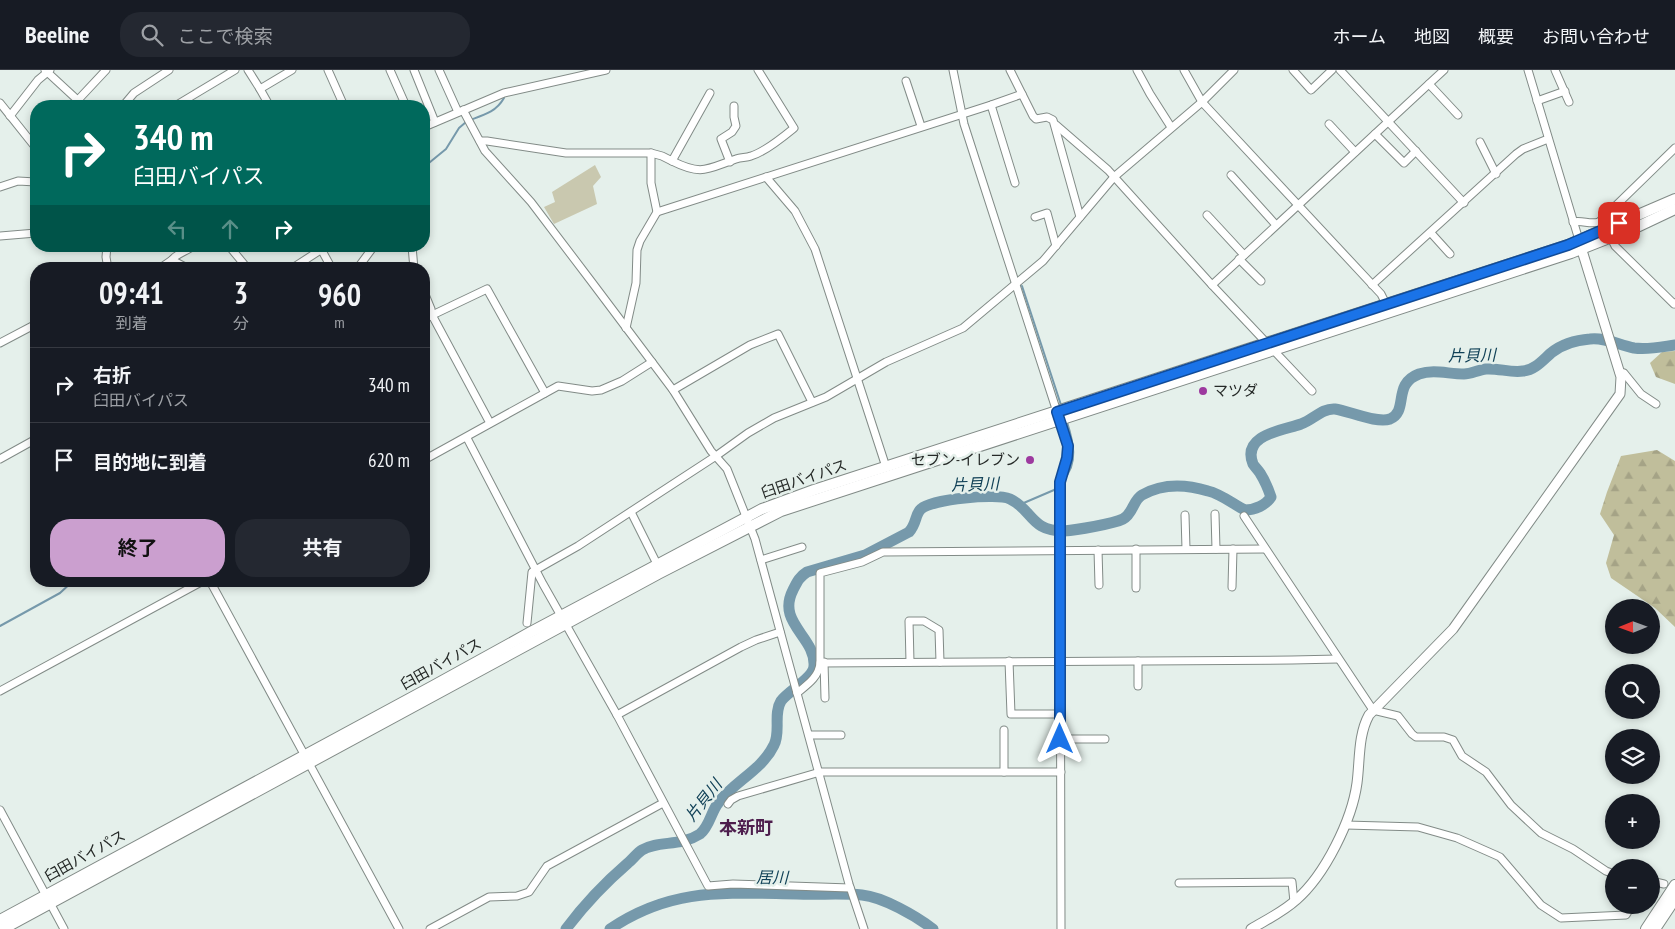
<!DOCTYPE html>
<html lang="ja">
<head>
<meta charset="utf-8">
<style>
  body { margin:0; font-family:"PT Sans Narrow","Noto Sans JP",sans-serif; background:#242831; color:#f1f3f6; height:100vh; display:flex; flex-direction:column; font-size:19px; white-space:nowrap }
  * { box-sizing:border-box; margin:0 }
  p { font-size:16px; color:#9ea1a6 }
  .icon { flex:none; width:28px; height:28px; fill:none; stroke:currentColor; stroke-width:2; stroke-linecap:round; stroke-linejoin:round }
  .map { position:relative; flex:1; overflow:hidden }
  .details { position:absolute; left:30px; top:192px; width:400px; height:325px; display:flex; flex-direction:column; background:#171b24; border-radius:20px; box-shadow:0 2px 8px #0003 }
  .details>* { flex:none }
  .banner { position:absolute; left:30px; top:30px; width:400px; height:152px; border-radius:20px; box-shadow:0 2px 8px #0003; background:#00695c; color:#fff; overflow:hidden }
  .needle { width:32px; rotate:269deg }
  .buttons { position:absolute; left:1605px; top:529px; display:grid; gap:10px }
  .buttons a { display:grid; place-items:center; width:55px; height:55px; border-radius:50%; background:#171b24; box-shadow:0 2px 8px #0003; font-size:25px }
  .pin { position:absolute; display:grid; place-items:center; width:42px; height:42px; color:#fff; margin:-21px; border-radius:10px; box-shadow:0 2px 8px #0006 }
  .me { position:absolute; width:55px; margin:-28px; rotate:0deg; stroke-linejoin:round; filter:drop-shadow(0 0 4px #0008) }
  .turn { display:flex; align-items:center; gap:18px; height:105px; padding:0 20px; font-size:22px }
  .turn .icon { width:65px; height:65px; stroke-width:2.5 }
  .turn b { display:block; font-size:35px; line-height:42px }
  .lanes { display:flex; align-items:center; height:48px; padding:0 20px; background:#0003; justify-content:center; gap:25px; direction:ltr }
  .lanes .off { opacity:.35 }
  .eta { display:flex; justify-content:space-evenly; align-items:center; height:85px; text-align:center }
  .eta b { font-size:30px; font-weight:700; line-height:35px }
  .button { display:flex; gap:10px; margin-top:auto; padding:10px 20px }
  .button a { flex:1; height:58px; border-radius:20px; background:#cb9fcf; color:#111; font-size:20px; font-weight:700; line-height:58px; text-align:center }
  .button a+a { background:#242831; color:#f1f3f6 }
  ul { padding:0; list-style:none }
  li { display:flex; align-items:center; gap:15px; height:75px; padding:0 20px; border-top:1px solid #363941 }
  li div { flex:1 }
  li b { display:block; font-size:19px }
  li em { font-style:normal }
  header { display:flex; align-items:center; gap:30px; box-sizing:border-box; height:70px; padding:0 25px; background:#171b24; border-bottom:1px solid #363941 }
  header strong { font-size:24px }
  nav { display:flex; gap:28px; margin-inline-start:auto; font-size:18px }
  .search { width:350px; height:45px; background:#242831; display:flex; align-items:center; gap:12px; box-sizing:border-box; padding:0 18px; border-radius:20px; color:#9ea1a6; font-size:19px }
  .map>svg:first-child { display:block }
  .forest { fill:url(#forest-firs) }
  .park { fill:#c9c8af }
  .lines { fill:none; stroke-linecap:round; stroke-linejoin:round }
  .stream { stroke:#7699ab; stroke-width:2 }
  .river { stroke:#7699ab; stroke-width:11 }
  .minor-casing { stroke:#828b87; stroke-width:9 }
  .major-casing { stroke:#828b87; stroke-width:11 }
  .highway-casing { stroke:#828b87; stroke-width:12 }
  .minor { stroke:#fff; stroke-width:7 }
  .major { stroke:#fff; stroke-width:9 }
  .highway { stroke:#fff; stroke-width:10 }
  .route-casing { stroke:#114b97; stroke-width:12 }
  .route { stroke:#1a73e8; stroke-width:9 }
  .poi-dot { fill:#9d399f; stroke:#e5f0eb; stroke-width:2 }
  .labels { text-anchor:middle; stroke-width:5; stroke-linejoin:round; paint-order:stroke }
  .poi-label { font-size:15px; fill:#252927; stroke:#e5f0eb; text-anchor:start }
  .street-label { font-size:15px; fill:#252927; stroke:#e5f0eb }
  .water-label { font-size:16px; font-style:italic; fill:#114157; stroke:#e5f0eb }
  .quarter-label { font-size:18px; font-weight:bold; fill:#4d1d4d; stroke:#e5f0eb }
</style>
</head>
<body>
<header>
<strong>Beeline</strong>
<div class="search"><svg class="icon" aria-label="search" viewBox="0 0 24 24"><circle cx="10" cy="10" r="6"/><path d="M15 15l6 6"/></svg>ここで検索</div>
<nav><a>ホーム</a><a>地図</a><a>概要</a><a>お問い合わせ</a></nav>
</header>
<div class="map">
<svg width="1675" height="859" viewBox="0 0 1675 859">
  <defs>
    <pattern id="forest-firs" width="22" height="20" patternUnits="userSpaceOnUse" patternTransform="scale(1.25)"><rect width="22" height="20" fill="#c0be9b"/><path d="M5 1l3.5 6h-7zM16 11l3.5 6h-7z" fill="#a5a386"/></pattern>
  </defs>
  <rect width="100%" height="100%" fill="#e5f0eb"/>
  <g class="forest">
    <path d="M1675,281v33l-19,-7 -6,-14 12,-11z"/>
    <path d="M1657,380l18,11v166l-20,-19 -44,-30 -5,-15 8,-28 -14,-21 7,-22 14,-36z"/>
  </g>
  <path class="park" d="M595,95l6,12 -8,9 4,18 -43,20 -10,-17 11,-5 -3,-10z"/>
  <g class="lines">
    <g class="stream">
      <path d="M470,50c14,-5 26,-8 34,-22"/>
      <path d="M424,97l22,-18 13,-21 7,-6"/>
      <path d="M1022,216l39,119"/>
      <path d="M1063,410c16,-16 10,-39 4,-58"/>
      <path d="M1019,435l35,-15 4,-4"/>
      <path d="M0,556l60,-33 13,-12"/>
    </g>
    <g class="river">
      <path d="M566,859c18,-24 40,-47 62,-66 5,-4 9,-10 14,-13 17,-10 38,-3 58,-16 10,-8 11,-23 19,-32 16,-21 43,-32 55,-57 7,-13 -1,-31 7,-44 8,-11 33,-23 33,-35 2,-29 -38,-43 -21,-76 4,-8 6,-13 14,-18l58,-17 44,-23c8,-9 6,-18 12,-23 11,-10 76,-16 89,-10 23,11 20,32 54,32 12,-1 49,-7 59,-12 10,-5 10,-19 19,-24 21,-12 43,-11 66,-4 13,3 25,13 37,19 10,0 21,-5 26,-13 -3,-9 -6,-16 -11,-24 -2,-3 -5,-6 -7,-9 -12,-30 32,-34 48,-40 12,-4 21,-16 34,-15 14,2 42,15 55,10 19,-8 2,-35 29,-45 15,-5 29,0 45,0 7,0 14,-4 22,-5 12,-1 25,4 37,2 12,-1 20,-11 28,-18 11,-9 25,-13 39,-14 14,-2 29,6 44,9 14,2 27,-1 41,-3"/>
      <path d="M610,859c62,-42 116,-36 187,-35 20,1 45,-1 65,1 21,2 54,21 71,34"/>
    </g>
    <g class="minor-casing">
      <g id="minor">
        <path d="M45,0l39,36"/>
        <path d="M248,0l12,19 32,-19"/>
        <path d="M328,0l16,36"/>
        <path d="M390,0l16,36"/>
        <path d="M414,0l21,52"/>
        <path d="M439,0l19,42"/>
        <path d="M953,0l11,54 104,322 -1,12 -7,24 1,447"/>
        <path d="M1010,0l12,24"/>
        <path d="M1137,0l13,24 21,33"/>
        <path d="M1184,0l18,32 179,192 5,10"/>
        <path d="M1293,0l18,20 21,-20"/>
        <path d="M1340,0l124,133"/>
        <path d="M1528,0l51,170"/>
        <path d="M1555,0l14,32"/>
        <path d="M906,11l15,45"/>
        <path d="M1429,14l29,31"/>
        <path d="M260,19l9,16"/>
        <path d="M77,31l29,-31"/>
        <path d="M1537,31l28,-10"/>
        <path d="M0,33l36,45"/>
        <path d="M991,35l24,78"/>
        <path d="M123,36l11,-13 35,-23"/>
        <path d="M175,36l60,-36"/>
        <path d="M463,40l22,41 46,51 60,79 82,109 38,61 16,18 28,70 94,345 15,45"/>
        <path d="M10,46l28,-36 12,-10"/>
        <path d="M1329,54l26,28"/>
        <path d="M1056,55l52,45 104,115 100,106"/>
        <path d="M424,57l80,-34 102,-23"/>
        <path d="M1375,64l29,29 12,-12"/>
        <path d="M480,71h7l79,12h85v30l6,29 -17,29 -3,9 -1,33 -10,45"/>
        <path d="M1480,72l16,32"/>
        <path d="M651,83l11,3 10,5 38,-68"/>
        <path d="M672,91c30,15 35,8 64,-2 5,-2 10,-1 15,-3 14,-4 32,-19 43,-28l-36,-58"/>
        <path d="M730,92l-9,-23 11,-7 4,-6 -2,-9v-11"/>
        <path d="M1231,105l45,50"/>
        <path d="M766,107l29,34 20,38 71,218"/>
        <path d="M0,117l18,-6 18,1"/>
        <path d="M657,142l334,-107 31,-11 11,22 3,3 11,-2 6,3 27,97"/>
        <path d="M1207,145l37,40"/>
        <path d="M1035,147l12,-4 9,33"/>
        <path d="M1573,152c10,-2 17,3 26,0l76,-74"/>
        <path d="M1431,163l19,21"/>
        <path d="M0,166l36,-3"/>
        <path d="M1611,168l4,8 59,58 1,-1"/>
        <path d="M107,176l-1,11 2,12"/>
        <path d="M229,176l19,23"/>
        <path d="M412,176l2,23"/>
        <path d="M320,177l12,22"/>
        <path d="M1239,189l22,22"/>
        <path d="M172,190c4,-6 15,-9 21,-14"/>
        <path d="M159,199l13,-9 17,9"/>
        <path d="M291,199l31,-20"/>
        <path d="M357,199l17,-23"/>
        <path d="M1212,215l232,-215"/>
        <path d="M1372,215l144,-131 7,-5 25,-10"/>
        <path d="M424,222l7,17 1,6 58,108"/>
        <path d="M424,249l63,-30 58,104"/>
        <path d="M0,273l36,-19"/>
        <path d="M1619,302l5,1 17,21 15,10"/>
        <path d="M673,320l77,-45 28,-11 34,68"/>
        <path d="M467,368l76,146 74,131 91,171 25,-2 117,4"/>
        <path d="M0,389l36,-20"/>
        <path d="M424,390l134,-74 34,5 9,-1 21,-9 30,-19"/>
        <path d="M631,442l26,52"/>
        <path d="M1215,444l1,35"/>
        <path d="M1185,445l1,34"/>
        <path d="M1244,446l129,194 25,6 14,18 4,3h28l9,3 9,16 24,16 25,33 30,28 32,16 33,22 8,3"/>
        <path d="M1098,480l1,35"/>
        <path d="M761,490l41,-13"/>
        <path d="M210,511l189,348"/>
        <path d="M1232,517l1,-38"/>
        <path d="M1136,518v-39"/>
        <path d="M527,553l5,-51 46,-26 138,-90 32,-23 26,-15 52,-21 60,-35 77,-34 80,-67 71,-84 88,-75 32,-32"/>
        <path d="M1009,591l2,53h49"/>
        <path d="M1138,591v25"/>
        <path d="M824,592l1,36"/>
        <path d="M910,592l-1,-41h15l15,9 1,32"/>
        <path d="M820,593v-90l42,-11 21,-10 382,-3"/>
        <path d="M0,621l203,-110"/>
        <path d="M797,623c10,-8 22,-16 23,-30l472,-3 46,-1"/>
        <path d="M617,645l124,-68 15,-7 24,-8"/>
        <path d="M809,665h32"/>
        <path d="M1060,669h45"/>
        <path d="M1004,702v-42"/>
        <path d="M728,734l3,-4 7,-4 82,-24h241"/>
        <path d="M0,740l64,119"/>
        <path d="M1346,755l72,2 39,11 43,19 41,48 20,13 65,-3 6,-10"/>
        <path d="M1651,811l13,3"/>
        <path d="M1179,813l113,-1 2,20"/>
        <path d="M430,859l59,-32 28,-1 12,-4 18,-26 116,-63"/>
      </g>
    </g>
    <g class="major-casing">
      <path id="major" d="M1251,859c15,-9 32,-17 45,-29 29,-25 56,-80 61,-117 3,-23 1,-48 12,-68l84,-86 167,-235 1,-17 -41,-133"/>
    </g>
    <g class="highway-casing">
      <g id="highway">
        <path d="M0,850l433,-234 96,-53 233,-124 52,-19 754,-245 107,-46"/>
        <path d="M3,859l655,-355 123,-63 790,-258 66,-26 38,-18"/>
        <path d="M1646,859l29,-44"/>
        <path d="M1655,859l20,-30"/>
      </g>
    </g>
    <use href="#minor" class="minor"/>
    <use href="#major" class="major"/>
    <use href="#highway" class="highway"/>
  </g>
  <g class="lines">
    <g class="route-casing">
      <path id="route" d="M1060,669v-257l7,-24 1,-12 -11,-34 511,-167 51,-22"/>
    </g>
    <use href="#route" class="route"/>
  </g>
  <g class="poi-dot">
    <circle cx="1203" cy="321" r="5"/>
    <circle cx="1030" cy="390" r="5"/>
  </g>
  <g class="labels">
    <g class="poi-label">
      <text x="1213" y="326">マツダ</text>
      <text x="1020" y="395" text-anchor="end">セブン-イレブン</text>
    </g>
    <g class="street-label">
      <text transform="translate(804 409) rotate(-19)" y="5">臼田バイパス</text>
      <text transform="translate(441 594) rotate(-29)" y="5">臼田バイパス</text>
      <text transform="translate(85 786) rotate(-29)" y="5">臼田バイパス</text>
    </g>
    <g class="water-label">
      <text transform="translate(1472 285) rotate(-1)" y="6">片貝川</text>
      <text transform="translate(975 414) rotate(-2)" y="6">片貝川</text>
      <text transform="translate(703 730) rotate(-52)" y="6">片貝川</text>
      <text transform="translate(772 807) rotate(1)" y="6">居川</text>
    </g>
    <g class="quarter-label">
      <text x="746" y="764">本新町</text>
    </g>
  </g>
</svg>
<div class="buttons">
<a><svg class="needle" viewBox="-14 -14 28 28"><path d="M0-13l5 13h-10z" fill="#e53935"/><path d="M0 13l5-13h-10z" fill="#9ea1a6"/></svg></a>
<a><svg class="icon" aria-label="search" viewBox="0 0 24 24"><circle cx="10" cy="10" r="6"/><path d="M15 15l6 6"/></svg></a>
<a><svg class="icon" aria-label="layers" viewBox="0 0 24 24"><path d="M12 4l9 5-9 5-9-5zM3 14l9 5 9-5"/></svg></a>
<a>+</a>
<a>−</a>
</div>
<div class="pin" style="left:1619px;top:153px;background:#d93025"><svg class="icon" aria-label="arrive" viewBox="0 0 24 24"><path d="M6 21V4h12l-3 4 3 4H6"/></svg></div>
<svg class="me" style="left:1060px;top:669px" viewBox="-20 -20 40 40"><path d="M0-17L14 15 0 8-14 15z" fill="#1a73e8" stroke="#fff" stroke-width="4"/></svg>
<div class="banner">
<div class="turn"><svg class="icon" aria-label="right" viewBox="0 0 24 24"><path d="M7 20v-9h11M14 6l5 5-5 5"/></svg><div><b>340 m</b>臼田バイパス</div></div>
<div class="lanes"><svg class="icon off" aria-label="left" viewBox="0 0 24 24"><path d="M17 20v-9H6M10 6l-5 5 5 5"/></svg><svg class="icon off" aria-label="ahead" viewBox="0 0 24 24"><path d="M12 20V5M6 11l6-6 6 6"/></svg><svg class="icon" aria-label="right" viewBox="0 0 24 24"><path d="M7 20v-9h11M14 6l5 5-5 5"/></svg></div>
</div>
<section class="details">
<div class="eta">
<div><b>09:41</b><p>到着</p></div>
<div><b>3</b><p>分</p></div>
<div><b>960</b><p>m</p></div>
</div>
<ul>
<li><svg class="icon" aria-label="right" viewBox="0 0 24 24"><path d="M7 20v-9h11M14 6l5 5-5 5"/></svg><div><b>右折</b><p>臼田バイパス</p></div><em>340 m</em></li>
<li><svg class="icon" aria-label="arrive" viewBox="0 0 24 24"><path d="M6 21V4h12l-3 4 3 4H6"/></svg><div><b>目的地に到着</b></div><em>620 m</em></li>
</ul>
<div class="button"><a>終了</a><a>共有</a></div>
</section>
</div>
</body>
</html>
